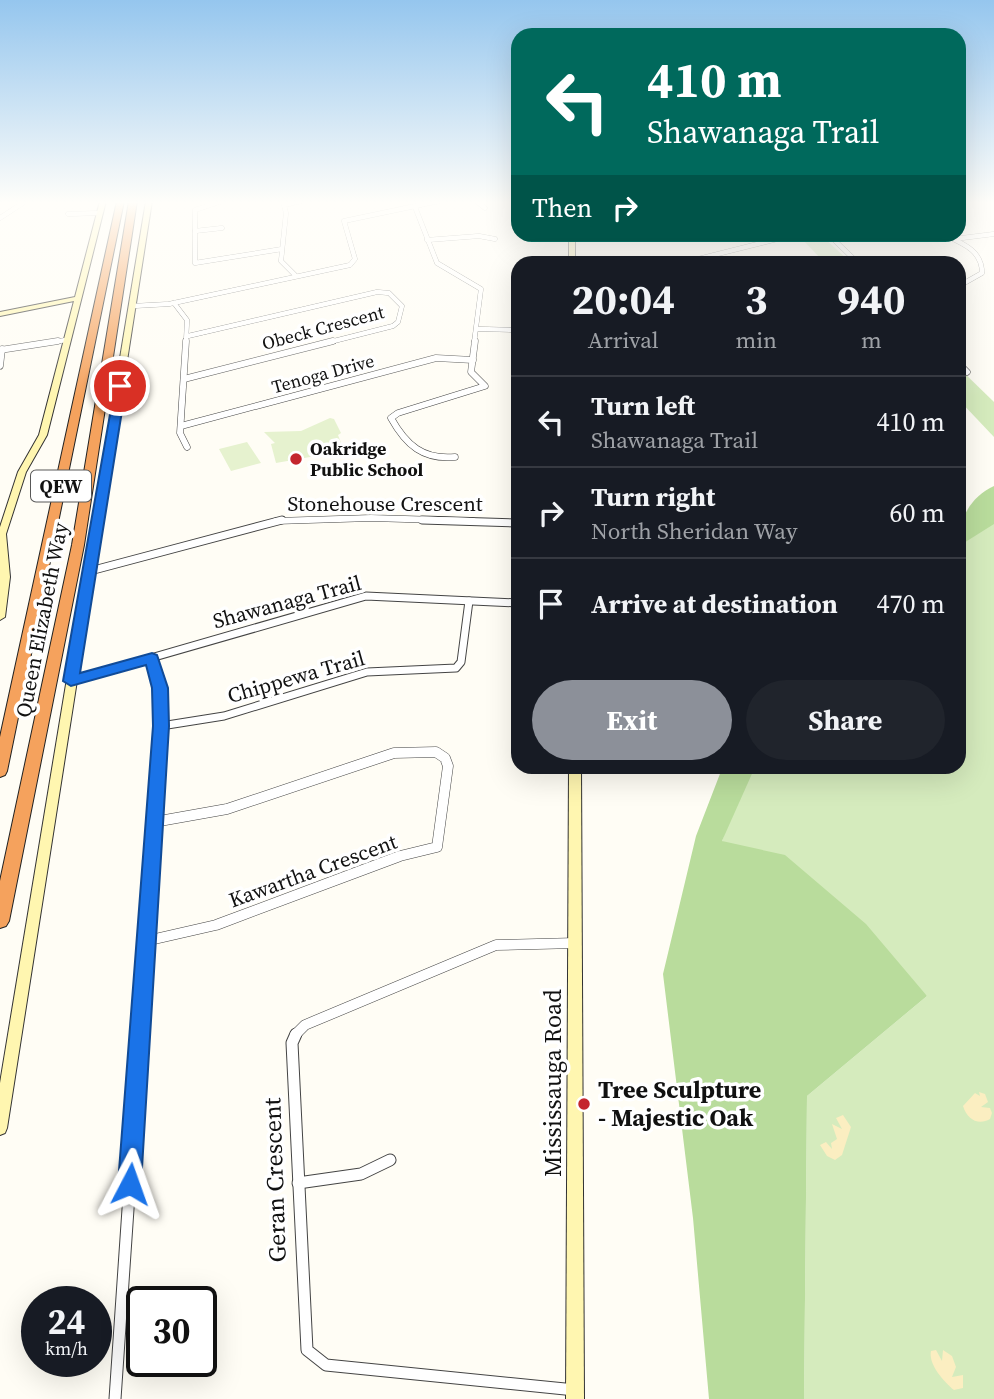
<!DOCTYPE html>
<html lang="en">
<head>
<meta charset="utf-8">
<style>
  body { margin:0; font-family:"Source Serif 4",serif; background:#20242c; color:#f1f3f6; height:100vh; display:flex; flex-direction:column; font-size:26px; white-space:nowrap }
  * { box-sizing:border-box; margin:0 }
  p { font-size:23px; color:#9ea1a6 }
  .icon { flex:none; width:38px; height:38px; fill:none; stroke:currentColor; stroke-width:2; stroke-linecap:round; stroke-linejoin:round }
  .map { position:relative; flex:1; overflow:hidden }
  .sheet { position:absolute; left:511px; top:256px; width:455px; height:518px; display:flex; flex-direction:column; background:#171b24; border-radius:21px; box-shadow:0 7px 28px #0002 }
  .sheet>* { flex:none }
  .guide { position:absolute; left:511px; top:28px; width:455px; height:214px; border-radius:21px; box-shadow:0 7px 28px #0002; background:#00695c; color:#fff; overflow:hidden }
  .speed { position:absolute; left:21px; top:1286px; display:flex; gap:14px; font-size:35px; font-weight:700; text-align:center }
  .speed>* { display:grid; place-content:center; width:91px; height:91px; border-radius:50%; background:#171b24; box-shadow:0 7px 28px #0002; line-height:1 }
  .speed small { font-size:18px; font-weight:400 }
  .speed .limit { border:4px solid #111; border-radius:10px; background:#fff; color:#111 }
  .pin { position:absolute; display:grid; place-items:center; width:60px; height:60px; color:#fff; margin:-30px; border:4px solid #fff; border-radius:50%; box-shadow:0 2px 7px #0007 }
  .me { position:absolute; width:77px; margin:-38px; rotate:4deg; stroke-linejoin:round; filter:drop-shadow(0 0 5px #0008) }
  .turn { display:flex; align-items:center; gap:24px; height:147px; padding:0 21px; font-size:32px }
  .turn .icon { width:91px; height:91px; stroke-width:2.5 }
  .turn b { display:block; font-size:49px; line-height:60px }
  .then { display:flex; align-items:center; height:66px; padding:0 21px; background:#0003; gap:14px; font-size:26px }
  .eta { display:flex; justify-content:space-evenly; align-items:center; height:119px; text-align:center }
  .eta b { font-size:42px; font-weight:700; line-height:49px }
  .action { display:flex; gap:14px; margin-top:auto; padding:14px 21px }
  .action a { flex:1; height:80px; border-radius:42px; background:#8c9099; color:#fff; font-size:28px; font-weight:700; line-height:80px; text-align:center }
  .action a+a { background:#20242c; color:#f1f3f6 }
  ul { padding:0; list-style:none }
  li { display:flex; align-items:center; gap:21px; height:91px; padding:0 21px; border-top:2px solid #363941 }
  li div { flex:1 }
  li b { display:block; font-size:26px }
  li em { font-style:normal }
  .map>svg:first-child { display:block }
  .green { fill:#d5ebbd }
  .forest { fill:#b9dc9c }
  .sand { fill:#fbeec1 }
  .pitch { fill:#e6f2cf }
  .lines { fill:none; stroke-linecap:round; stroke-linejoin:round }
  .street-far4-casing { stroke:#444; stroke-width:5 }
  .street-far3-casing { stroke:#444; stroke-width:7 }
  .street-far2-casing { stroke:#444; stroke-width:9 }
  .street-far1-casing { stroke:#444; stroke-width:11 }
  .street-casing { stroke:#444; stroke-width:13 }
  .secondary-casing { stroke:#333; stroke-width:2 }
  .highway-casing { stroke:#222; stroke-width:2 }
  .street-far4 { stroke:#fff; stroke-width:4.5 }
  .street-far3 { stroke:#fff; stroke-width:6 }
  .street-far2 { stroke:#fff; stroke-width:7 }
  .street-far1 { stroke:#fff; stroke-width:10 }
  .street { stroke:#fff; stroke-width:11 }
  .secondary { fill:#fff6b0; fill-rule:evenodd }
  .highway { fill:#f5a25d; fill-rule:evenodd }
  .route { fill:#1a73e8; stroke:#114b97; stroke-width:2 }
  .poi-dot { fill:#c4262e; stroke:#fff; stroke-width:2.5 }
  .labels { text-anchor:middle; stroke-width:7; stroke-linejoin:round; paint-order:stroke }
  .far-street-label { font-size:18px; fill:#111; stroke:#fff }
  .far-poi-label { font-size:18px; font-weight:bold; fill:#111; stroke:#fff; text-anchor:start }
  .shield { fill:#fff; stroke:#585858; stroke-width:2 }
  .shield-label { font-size:19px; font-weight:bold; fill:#111 }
  .street-label { font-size:21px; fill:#111; stroke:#fff }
  .near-street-label { font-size:24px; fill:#111; stroke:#fff }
  .near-poi-label { font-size:24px; font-weight:bold; fill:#111; stroke:#fff; text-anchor:start }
</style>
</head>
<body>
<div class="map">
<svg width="994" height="1399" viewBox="0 0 994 1399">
  <rect width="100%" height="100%" fill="#fffdf5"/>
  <g class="green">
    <path d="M821,235l29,27h-26l-23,-24z"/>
    <path d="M959,368l35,34v35l-35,-37z"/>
    <path d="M994,523v876h-190l3,-303 120,-100 -205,-155 27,-74 210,-1v-228z"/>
  </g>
  <g class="forest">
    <path d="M994,486v38l-35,22c0,-27 10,-48 35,-60z"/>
    <path d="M723,766l32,1 -33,74 63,14 81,69 61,72 -120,100 -3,303h-95l-16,-181 -30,-244 33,-138z"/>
  </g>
  <g class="sand">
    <path d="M979,1092l6,2 3,8 -7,5 9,1 2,5 -2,6c-12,7 -23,0 -27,-13l12,-13 5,3z"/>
    <path d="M843,1115l8,12 -9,28 -7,5 -8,-4 -7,-11 6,-3 6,7 -1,-6 6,-4 -5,-15 10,5 -6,-11z"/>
    <path d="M936,1350l6,11 1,-11 9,6 4,11 -4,10 11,-2v13l-9,2c-10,-8 -26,-26 -23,-39z"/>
  </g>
  <g class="pitch">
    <path d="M330,418l4,1 7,14 -3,2 6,16 -68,12 -5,-19 4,-1 -11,-11 37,-1z"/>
    <path d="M247,442l14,21 -30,8 -12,-22z"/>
  </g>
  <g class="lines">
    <g class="street-far4-casing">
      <g id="street-far4">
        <path d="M222,201l-27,9v53l87,-14"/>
        <path d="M283,201l3,12 -5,48 14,14"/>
        <path d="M476,201l9,7"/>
        <path d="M284,205l17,-4"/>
        <path d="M415,207l22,56 44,26 -7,54"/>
        <path d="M68,214l32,-1"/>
        <path d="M0,218l26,-17"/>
        <path d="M195,231l27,-3"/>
        <path d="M828,234l29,28"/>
        <path d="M942,234c19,9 40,15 40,39l-23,13"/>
        <path d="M954,239l40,-5"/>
        <path d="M427,240l52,-4 16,3"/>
        <path d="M686,262l111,-28"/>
        <path d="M174,303l13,17 -1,23"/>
        <path d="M133,306l36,-2 181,-39 5,-6 -11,-38 95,-20"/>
        <path d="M477,329l41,1"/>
        <path d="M188,336l189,-44 12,1 13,13 -4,16 -5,4 -67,17"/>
        <path d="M46,343l20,-3"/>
      </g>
    </g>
    <g class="street-far3-casing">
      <g id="street-far3">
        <path d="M186,341l-6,92 7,14"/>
        <path d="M0,350l58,-9"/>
        <path d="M959,364l8,8"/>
        <path d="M0,366l2,-17"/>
        <path d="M184,379l149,-38"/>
        <path d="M181,426l255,-68 37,2"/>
        <path d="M455,457c-32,3 -49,-12 -64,-39l7,-5 87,-27 -14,-14 4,-31"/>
        <path d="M276,521l95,-3 102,3"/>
      </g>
    </g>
    <g class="street-far2-casing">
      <g id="street-far2">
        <path d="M422,520l96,3"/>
        <path d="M90,571l192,-51"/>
        <path d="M152,658l8,30v60"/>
        <path d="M71,681l295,-85 152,7"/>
        <path d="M161,726l63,-10 143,-44 89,-4 5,-6 8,-61"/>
      </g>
    </g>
    <g class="street-far1-casing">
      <g id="street-far1">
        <path d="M146,941l70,-16 184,-69 37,-9 11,-81 -3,-8 -9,-6 -42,1 -167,56 -73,13"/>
        <path d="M140,1035l20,-289"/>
        <path d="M295,1035l10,-10 191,-80 80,-2"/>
      </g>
    </g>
    <g class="street-casing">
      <g id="street">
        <path d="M296,1034l-4,9 15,307 19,15 249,25"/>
        <path d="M298,1183l63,-9 29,-14"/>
        <path d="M115,1399l25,-365"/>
      </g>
    </g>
    <g class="secondary-casing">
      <g id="secondary">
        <path d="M100,201h6l-59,234 -21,37 -20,62 4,43 -5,40 -5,3v-93l18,-55 21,-37 35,-134 -74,15v-4l75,-15z"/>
        <path d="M146,201h6l-145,927 -2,5 -5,2v-52z"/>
        <rect x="569" y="234" width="6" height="28"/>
        <path d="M569,766h12l3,633h-18z"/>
      </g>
    </g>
    <g class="highway-casing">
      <g id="highway">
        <path d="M117,201h7l-117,570 -2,4 -5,2v-40z"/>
        <path d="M129,201h8l-53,344 -75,376 -3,5 -6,2v-47l72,-336z"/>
      </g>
    </g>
    <use href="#street-far4" class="street-far4"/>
    <use href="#street-far3" class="street-far3"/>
    <use href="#street-far2" class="street-far2"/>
    <use href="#street-far1" class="street-far1"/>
    <use href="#street" class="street"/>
    <use href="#secondary" class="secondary"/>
    <use href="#highway" class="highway"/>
  </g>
  <linearGradient id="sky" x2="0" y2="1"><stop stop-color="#95c6ee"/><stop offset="0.51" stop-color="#fffefa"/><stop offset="1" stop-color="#fffefa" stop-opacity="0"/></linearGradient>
  <rect width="994" height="397" fill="url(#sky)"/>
  <path class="route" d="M120,382l6,4 -46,287 72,-20 5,2 11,33 1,38 -28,458 -3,8 -8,3 -9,-3 -3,-8 35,-458 -1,-38 -6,-23 -75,21 -8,-5 52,-295z"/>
  <g class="poi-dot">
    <circle cx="296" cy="459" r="7"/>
    <circle cx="584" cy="1104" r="7"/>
  </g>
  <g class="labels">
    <g class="far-street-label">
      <text transform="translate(323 328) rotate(-15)" y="6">Obeck Crescent</text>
      <text transform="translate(323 374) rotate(-15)" y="6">Tenoga Drive</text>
    </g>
    <g class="far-poi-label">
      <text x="310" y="455">Oakridge<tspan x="310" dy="21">Public School</tspan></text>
    </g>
    <rect class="shield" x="31" y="470.5" width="60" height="31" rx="5"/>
    <g class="shield-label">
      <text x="61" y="493">QEW</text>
    </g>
    <g class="street-label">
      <text x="385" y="511">Stonehouse Crescent</text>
      <text transform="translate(287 602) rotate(-15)" y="7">Shawanaga Trail</text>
      <text transform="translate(42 620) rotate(-79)" y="7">Queen Elizabeth Way</text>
      <text transform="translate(296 677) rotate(-16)" y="7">Chippewa Trail</text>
      <text transform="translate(313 871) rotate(-20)" y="7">Kawartha Crescent</text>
    </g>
    <g class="near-street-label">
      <text transform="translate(553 1083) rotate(-90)" y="8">Mississauga Road</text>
      <text transform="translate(275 1180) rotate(-92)" y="8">Geran Crescent</text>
    </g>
    <g class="near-poi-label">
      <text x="598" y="1098">Tree Sculpture<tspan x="598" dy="28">- Majestic Oak</tspan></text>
    </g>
  </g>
</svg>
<div class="speed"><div>24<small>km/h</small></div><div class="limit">30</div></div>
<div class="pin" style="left:120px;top:386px;background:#d93025"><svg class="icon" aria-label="arrive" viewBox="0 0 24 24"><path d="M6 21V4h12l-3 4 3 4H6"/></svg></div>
<svg class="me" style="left:130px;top:1184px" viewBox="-20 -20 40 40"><path d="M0-17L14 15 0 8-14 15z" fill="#1a73e8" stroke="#fff" stroke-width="4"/></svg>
<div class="guide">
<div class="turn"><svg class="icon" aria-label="left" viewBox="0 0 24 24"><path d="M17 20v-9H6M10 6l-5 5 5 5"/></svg><div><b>410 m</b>Shawanaga Trail</div></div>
<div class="then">Then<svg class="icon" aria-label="right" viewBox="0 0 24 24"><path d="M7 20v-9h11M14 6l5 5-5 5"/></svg></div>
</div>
<section class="sheet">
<div class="eta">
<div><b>20:04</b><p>Arrival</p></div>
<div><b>3</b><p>min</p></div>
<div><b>940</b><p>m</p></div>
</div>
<ul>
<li><svg class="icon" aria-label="left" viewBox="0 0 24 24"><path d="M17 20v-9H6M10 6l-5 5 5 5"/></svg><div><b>Turn left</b><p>Shawanaga Trail</p></div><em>410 m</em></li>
<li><svg class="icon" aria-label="right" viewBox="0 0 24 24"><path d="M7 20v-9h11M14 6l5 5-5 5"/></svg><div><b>Turn right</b><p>North Sheridan Way</p></div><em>60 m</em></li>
<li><svg class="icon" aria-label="arrive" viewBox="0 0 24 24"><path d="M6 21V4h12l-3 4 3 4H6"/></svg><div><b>Arrive at destination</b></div><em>470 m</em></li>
</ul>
<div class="action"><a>Exit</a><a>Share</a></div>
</section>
</div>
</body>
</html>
